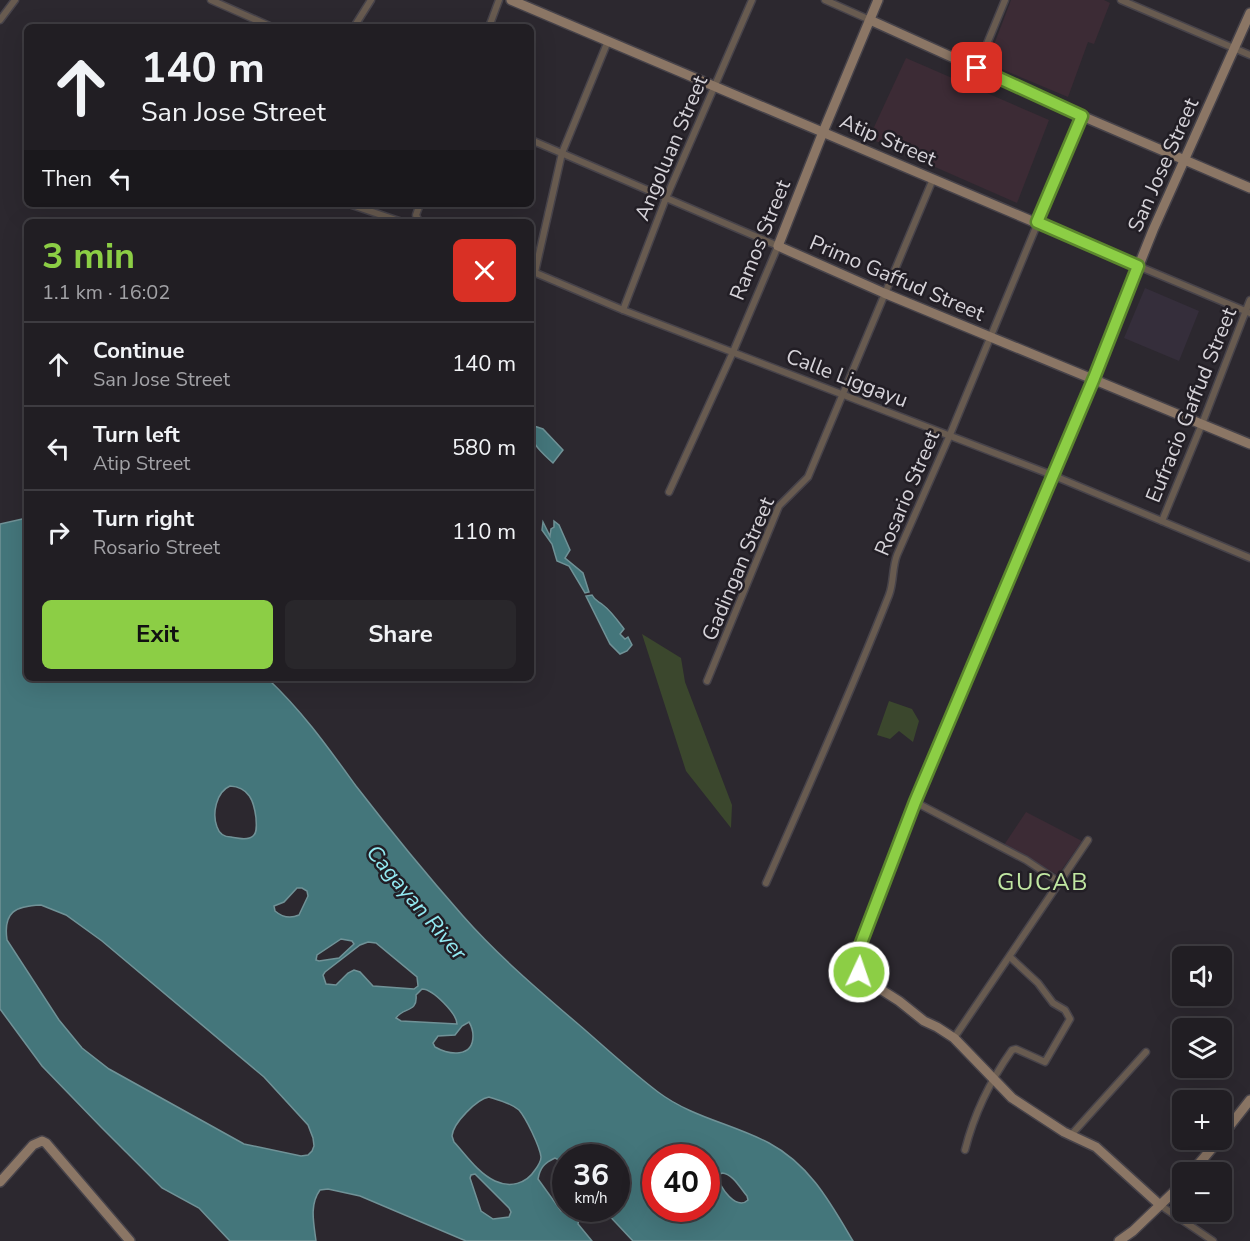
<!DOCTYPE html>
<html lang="en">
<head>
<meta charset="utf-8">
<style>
  body { margin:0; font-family:"Nunito Sans",sans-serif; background:#29272b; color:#f1f3f6; height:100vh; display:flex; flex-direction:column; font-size:22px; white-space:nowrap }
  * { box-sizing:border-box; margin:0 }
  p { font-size:20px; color:#a2a2a6 }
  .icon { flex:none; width:33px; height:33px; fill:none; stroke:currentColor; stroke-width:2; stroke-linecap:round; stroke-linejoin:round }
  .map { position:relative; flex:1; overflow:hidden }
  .side { position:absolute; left:24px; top:219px; width:510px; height:462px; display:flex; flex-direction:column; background:#211e23; border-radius:9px; box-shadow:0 6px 24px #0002,0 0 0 2px #3e3c41 }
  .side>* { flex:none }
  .guide { position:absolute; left:24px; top:24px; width:510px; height:183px; border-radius:9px; box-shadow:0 6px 24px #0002,0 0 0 2px #3e3c41; background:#211e23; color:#f1f3f6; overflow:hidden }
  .controls { position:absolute; left:1172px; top:946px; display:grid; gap:12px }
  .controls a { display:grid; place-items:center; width:60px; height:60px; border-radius:9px; background:#211e23; box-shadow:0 6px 24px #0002,0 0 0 2px #3e3c41; font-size:30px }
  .speed { position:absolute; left:552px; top:1144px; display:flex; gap:12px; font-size:30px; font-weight:700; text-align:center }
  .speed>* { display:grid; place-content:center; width:78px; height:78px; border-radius:50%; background:#211e23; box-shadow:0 6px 24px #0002,0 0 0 2px #3e3c41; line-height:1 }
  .speed small { font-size:15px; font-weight:400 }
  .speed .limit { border:9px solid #d22; background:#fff; color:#111 }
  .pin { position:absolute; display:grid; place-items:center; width:51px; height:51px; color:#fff; margin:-26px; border-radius:12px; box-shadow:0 3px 9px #0006 }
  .me { position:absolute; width:66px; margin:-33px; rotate:3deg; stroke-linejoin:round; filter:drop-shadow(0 0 4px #0008) }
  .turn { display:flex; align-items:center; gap:21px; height:126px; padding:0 18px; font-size:27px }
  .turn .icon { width:78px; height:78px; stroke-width:2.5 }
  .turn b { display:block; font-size:42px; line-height:51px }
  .then { display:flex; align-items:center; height:57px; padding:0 18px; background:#0003; gap:12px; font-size:22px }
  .round { display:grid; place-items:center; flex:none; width:63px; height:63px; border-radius:9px; background:#29272b }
  .summary { display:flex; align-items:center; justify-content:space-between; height:102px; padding:0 18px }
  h1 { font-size:36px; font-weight:700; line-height:45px; color:#8cce45 }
  .button { display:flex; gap:12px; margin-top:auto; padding:12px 18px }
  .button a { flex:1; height:69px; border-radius:9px; background:#8cce45; color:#111; font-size:24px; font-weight:700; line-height:69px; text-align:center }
  .button a+a { background:#29272b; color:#f1f3f6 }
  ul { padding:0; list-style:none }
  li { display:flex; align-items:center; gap:18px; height:84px; padding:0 18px; border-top:2px solid #3e3c41 }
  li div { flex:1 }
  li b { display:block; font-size:22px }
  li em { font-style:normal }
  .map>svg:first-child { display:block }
  .built { fill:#352e3b }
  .education { fill:#3c2b35 }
  .green { fill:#3b472d }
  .water { fill:#44767b; stroke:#709297; stroke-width:1.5; fill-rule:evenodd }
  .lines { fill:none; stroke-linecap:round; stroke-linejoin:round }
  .street-casing { stroke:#47434a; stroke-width:9 }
  .secondary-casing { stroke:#47434a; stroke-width:12 }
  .street { stroke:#685b50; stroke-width:6 }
  .secondary { stroke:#8b7665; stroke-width:9 }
  .route-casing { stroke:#5b862d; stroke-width:15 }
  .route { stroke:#8cce45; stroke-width:10 }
  .labels { text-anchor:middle; stroke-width:5; stroke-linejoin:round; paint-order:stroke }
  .street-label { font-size:21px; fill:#d6d3d9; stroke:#221e25 }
  .water-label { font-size:22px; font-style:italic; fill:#93eaf2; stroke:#221e25 }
  .quarter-label { font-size:24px; letter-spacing:1.5px; fill:#c1e7a2; stroke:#221e25 }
</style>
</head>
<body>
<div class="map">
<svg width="1250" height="1241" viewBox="0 0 1250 1241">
  <rect width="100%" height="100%" fill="#2c282f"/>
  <path class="built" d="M1145,288l54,23 -20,50 -55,-23z"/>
  <g class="education">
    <path d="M1011,0h93l6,3 -16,41 -6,-2 -20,55 -81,-34z"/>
    <path d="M906,58l143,62 -32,83 -148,-65z"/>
    <path d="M1026,812l56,29 -24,34 -54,-30z"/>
  </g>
  <g class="green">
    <path d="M642,634l39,24 4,24 47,123 -1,23 -45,-57z"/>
    <path d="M889,701l23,8 7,12 -6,21 -14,-11 -9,8 -13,-4z"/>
  </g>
  <g class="water">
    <path d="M531,425l12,4 20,21 -10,13c-14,-13 -22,-18 -22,-38z"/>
    <path d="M27,518v160h240c36,34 60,68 89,108 34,44 70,88 107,130 37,42 80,78 122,114 24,21 48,43 73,62 33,25 75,32 111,51 41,22 61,59 84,98h-220l-30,-32h13v-51h-50l-1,5 -10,-5c-11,5 -15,10 -17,21l23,32 5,2 18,-4 -4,3 -2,12 14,17h-126l-106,-45 -32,-7 -8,1c-11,15 -6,34 -4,51h-86l-31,-33 -37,-20 -61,-61 -59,-61 -42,-57v-485zM230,786c19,1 24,15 26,32 0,6 2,14 -3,18 -5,5 -16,2 -22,1 -7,0 -12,-4 -14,-10 -5,-13 -1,-35 13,-41zM297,888h5l5,3 1,5 -9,19c-9,4 -17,2 -24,-4l-1,-5 10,-4zM41,905l25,10 36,26 162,136 44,48 5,13 1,8 -2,5 -4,4 -7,1 -57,-12 -135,-75 -27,-21 -23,-28 -52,-80c-4,-28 8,-34 34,-35zM341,939l11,2 2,3 -15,14 -20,3 -3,-1 1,-5zM368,942l8,1 41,34 1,9 -4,3 -41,-3 -13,-14 -6,-2 -6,3 -12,12 -10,-1 -3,-9 2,-3 35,-27zM422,989c11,0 35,25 35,35l-56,-3 -5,-3c7,-11 22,-5 20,-23zM469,1022c3,5 4,8 4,14 0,22 -24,19 -38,11l-2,-4 5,-7 17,-1 7,-9zM489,1097c10,3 22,6 30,13 7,8 21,37 22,47 0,5 -3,9 -6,13 -9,14 -25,18 -40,11 -17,-8 -29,-26 -41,-39l-2,-6c1,-13 25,-37 37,-39zM656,1158h50v51h-50zM722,1173c11,1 18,15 25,23l1,4c-11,11 -29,-12 -30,-24zM475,1174l34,34 2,4 -2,5 -16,2 -12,-8 -11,-33 1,-3z"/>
    <path d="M554,521l5,4 11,25 -5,8 18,15 6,19 -4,1 -16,-27 -12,-5 -5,-17 -10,-14 1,-8 7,14 1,-7 3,-2z"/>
    <path d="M592,595c3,6 6,6 11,10 8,6 15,16 21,24l-4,5 5,5 3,-2 4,8 -5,6 -7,3 -10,-10 -24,-48z"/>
  </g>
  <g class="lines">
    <g class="street-casing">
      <g id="street">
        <path d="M211,0l61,27"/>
        <path d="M825,0l45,20"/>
        <path d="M1121,0l129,55"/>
        <path d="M0,20l15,-20"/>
        <path d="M354,27l17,-27"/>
        <path d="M489,27l10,-27"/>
        <path d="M977,68l28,-68"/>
        <path d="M531,140l247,106 -45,106 -64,140"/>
        <path d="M349,204l53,18"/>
        <path d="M419,222l-3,-7 4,-11"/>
        <path d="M1138,266l112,47"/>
        <path d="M531,271l92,39 429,165 198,83"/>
        <path d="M535,272l27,-119 46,-112"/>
        <path d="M623,310l43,-112 86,-198"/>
        <path d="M1162,521l40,-97 48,-124"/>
        <path d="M707,681l72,-175 29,-29 125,-298"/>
        <path d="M915,802l111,58 33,22"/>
        <path d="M766,883c42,-95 85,-191 123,-288 5,-13 3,-27 8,-40l52,-118 133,-321"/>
        <path d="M954,1038l134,-198"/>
        <path d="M1071,1135l75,-83"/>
        <path d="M965,1150c9,-36 25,-69 47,-100l4,-1 29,13 25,-43 -5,-9 -12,-7 -15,-20 -28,-26"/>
        <path d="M1160,1205l53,36"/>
      </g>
    </g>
    <g class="secondary-casing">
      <g id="secondary">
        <path d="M511,0l627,266"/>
        <path d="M878,0l-55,132 -45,114 106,47 366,151"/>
        <path d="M870,20l212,96 168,72"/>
        <path d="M1221,1137l29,-37"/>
        <path d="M1191,1173l28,-33"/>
        <path d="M0,1182l33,-37 9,-4 4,2 84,98"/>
        <path d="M1160,1205l-64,-58 -32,-15 -52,-34 -58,-60 -17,-11 -13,-6 -25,-20 -33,-21 -7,-8 -3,-10 10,-35 49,-125 179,-424 59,-148 97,-217"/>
        <path d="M1119,1241l14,-10 49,-47"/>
      </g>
    </g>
    <use href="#street" class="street"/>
    <use href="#secondary" class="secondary"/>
  </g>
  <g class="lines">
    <g class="route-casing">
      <path id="route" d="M859,972l-3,-10 2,-11 57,-149 179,-424 44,-112 -101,-44 45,-106 -105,-48"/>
    </g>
    <use href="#route" class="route"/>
  </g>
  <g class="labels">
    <g class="street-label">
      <text transform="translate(888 140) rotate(23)" y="7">Atip Street</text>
      <text transform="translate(671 148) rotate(-67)" y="7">Angoluan Street</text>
      <text transform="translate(1163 165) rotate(-66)" y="7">San Jose Street</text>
      <text transform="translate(760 240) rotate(-68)" y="7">Ramos Street</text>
      <text transform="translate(897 278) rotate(23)" y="7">Primo Gaffud Street</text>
      <text transform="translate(847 378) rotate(21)" y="7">Calle Liggayu</text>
      <text transform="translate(1191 405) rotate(-68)" y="7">Eufracio Gaffud Street</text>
      <text transform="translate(907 493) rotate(-67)" y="7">Rosario Street</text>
      <text transform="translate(738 569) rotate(-67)" y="7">Gadingan Street</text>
    </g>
    <g class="water-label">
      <text transform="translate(417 902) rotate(50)" y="8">Cagayan River</text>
    </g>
    <g class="quarter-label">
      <text x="1043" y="890">GUCAB</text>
    </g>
  </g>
</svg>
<div class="controls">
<a><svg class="icon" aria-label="sound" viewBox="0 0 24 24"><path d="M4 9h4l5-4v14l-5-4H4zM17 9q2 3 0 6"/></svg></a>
<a><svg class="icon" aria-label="layers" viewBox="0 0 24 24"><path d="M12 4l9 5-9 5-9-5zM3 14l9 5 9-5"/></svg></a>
<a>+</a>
<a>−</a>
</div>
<div class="speed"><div>36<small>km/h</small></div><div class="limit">40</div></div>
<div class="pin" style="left:977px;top:68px;background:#d93025"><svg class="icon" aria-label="arrive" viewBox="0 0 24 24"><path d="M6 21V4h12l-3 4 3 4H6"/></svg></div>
<svg class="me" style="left:859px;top:972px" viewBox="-20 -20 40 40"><circle r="17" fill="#8cce45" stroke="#fff" stroke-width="3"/><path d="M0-11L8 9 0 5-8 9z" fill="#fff"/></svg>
<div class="guide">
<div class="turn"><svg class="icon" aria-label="ahead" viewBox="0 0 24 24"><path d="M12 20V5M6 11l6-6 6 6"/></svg><div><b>140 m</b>San Jose Street</div></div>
<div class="then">Then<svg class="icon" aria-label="left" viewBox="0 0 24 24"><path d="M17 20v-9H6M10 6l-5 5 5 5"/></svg></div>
</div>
<section class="side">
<div class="summary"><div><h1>3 min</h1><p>1.1 km · 16:02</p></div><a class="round" style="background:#d93025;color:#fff"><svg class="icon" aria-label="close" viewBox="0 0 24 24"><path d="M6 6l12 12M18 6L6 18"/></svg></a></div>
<ul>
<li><svg class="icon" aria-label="ahead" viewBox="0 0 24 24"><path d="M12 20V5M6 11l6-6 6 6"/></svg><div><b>Continue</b><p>San Jose Street</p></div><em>140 m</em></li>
<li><svg class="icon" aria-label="left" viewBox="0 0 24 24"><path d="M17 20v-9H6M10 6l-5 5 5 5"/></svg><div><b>Turn left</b><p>Atip Street</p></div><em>580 m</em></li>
<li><svg class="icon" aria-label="right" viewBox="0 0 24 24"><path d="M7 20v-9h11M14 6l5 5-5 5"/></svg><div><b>Turn right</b><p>Rosario Street</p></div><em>110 m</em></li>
</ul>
<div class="button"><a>Exit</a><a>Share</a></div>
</section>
</div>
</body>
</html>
